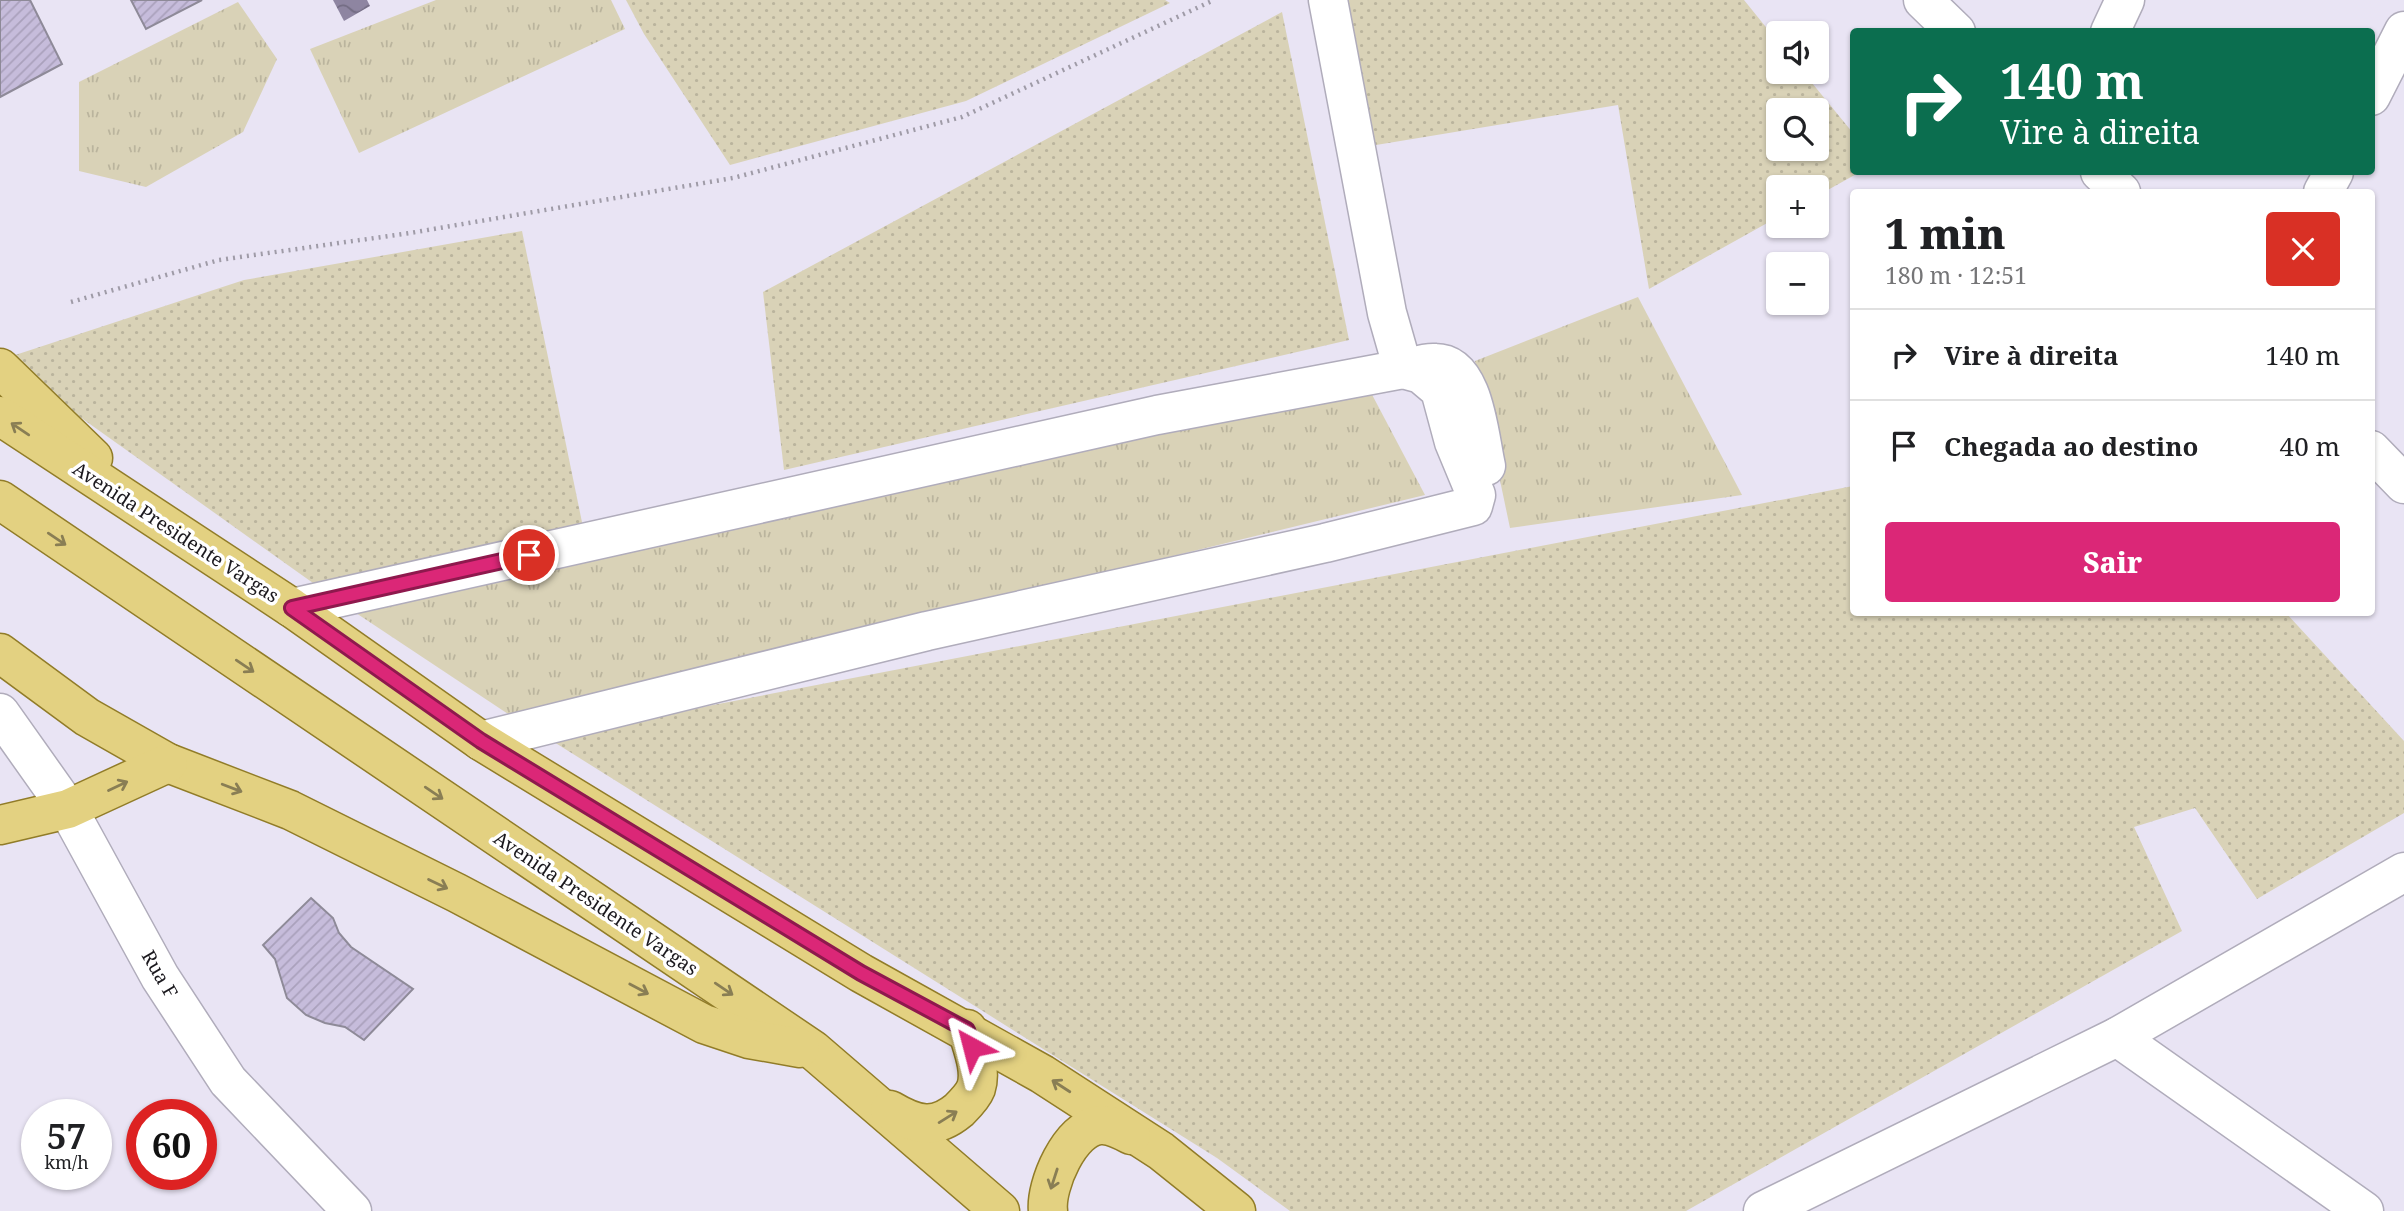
<!DOCTYPE html>
<html lang="pt">
<head>
<meta charset="utf-8">
<style>
  body { margin:0; font-family:"Noto Serif",serif; background:#f2f2f2; color:#202124; height:100vh; display:flex; flex-direction:column; font-size:26px; white-space:nowrap }
  * { box-sizing:border-box; margin:0 }
  p { font-size:23px; color:#757577 }
  .icon { flex:none; width:38px; height:38px; fill:none; stroke:currentColor; stroke-width:2; stroke-linecap:round; stroke-linejoin:round }
  .map { position:relative; flex:1; overflow:hidden }
  .panel { position:absolute; left:1850px; top:189px; width:525px; height:427px; display:flex; flex-direction:column; background:#fff; border-radius:7px; box-shadow:0 2px 5px #0004 }
  .panel>* { flex:none }
  .hud { position:absolute; left:1850px; top:28px; width:525px; height:147px; border-radius:7px; box-shadow:0 2px 5px #0004; background:#0b6e4f; color:#fff; overflow:hidden }
  .tools { position:absolute; left:1766px; top:21px; display:grid; gap:14px }
  .tools a { display:grid; place-items:center; width:63px; height:63px; border-radius:7px; background:#fff; box-shadow:0 2px 5px #0004; font-size:35px }
  .speed { position:absolute; left:21px; top:1099px; display:flex; gap:14px; font-size:35px; font-weight:700; text-align:center }
  .speed>* { display:grid; place-content:center; width:91px; height:91px; border-radius:50%; background:#fff; box-shadow:0 2px 5px #0004; line-height:1 }
  .speed small { font-size:18px; font-weight:400 }
  .speed .limit { border:10px solid #d22; background:#fff; color:#111 }
  .pin { position:absolute; display:grid; place-items:center; width:60px; height:60px; color:#fff; margin:-30px; border:4px solid #fff; border-radius:50%; box-shadow:0 2px 7px #0007 }
  .me { position:absolute; width:77px; margin:-38px; rotate:322deg; stroke-linejoin:round; filter:drop-shadow(0 0 5px #0008) }
  .turn { display:flex; align-items:center; gap:24px; height:147px; padding:0 35px; font-size:32px }
  .turn .icon { width:91px; height:91px; stroke-width:2.5 }
  .turn b { display:block; font-size:49px; line-height:60px }
  .round { display:grid; place-items:center; flex:none; width:74px; height:74px; border-radius:7px; background:#f2f2f2 }
  .head { display:flex; align-items:center; justify-content:space-between; height:119px; padding:0 35px }
  h1 { font-size:42px; font-weight:800; line-height:52px }
  .primary-button { display:flex; gap:14px; margin-top:auto; padding:14px 35px }
  .primary-button a { flex:1; height:80px; border-radius:7px; background:#db2777; color:#fff; font-size:28px; font-weight:800; line-height:80px; text-align:center }
  ul { padding:0; list-style:none }
  li { display:flex; align-items:center; gap:21px; height:91px; padding:0 35px; border-top:2px solid #e0e0e0 }
  li div { flex:1 }
  li b { display:block; font-size:26px }
  li em { font-style:normal }
  .map>svg:first-child { display:block }
  .grass { fill:url(#grass-dots); fill-rule:evenodd }
  .park { fill:url(#park-tufts) }
  .water { fill:url(#water-waves) }
  .building { fill:url(#building-hatch); stroke:#8e8a98; stroke-width:2 }
  .lines { fill:none; stroke-linecap:round; stroke-linejoin:round }
  .minor-casing { stroke:#b0acbb; stroke-width:41 }
  .major-casing { stroke:#917c28; stroke-width:41 }
  .path { stroke:#9f9ba7; stroke-width:4.5; stroke-dasharray:2 5; stroke-linecap:butt }
  .minor { stroke:#fff; stroke-width:38 }
  .major { stroke:#e3d181; stroke-width:38 }
  .oneway { stroke:#897e54 }
  .route-casing { stroke:#8e194d; stroke-width:18 }
  .route { stroke:#db2777; stroke-width:12 }
  .labels { text-anchor:middle; stroke-width:7; stroke-linejoin:round; paint-order:stroke }
  .street-label { font-size:19px; fill:#1b191e; stroke:#fff }
</style>
</head>
<body>
<div class="map">
<svg width="2404" height="1211" viewBox="0 0 2404 1211">
  <defs>
    <pattern id="grass-dots" width="8" height="8" patternUnits="userSpaceOnUse" patternTransform="scale(1.75)"><rect width="8" height="8" fill="#d9d2b7"/><path d="M2 2h.1M6 6h.1" fill="none" stroke="#bab49d" stroke-width="1.8" stroke-linecap="round"/></pattern>
    <pattern id="park-tufts" width="24" height="20" patternUnits="userSpaceOnUse" patternTransform="scale(1.75)"><rect width="24" height="20" fill="#d9d2b7"/><path d="M3 7l-1-3M5 7V3M7 7l1-3M15 17l-1-3M17 17v-4M19 17l1-3" fill="none" stroke="#bab49d"/></pattern>
    <pattern id="water-waves" width="16" height="10" patternUnits="userSpaceOnUse" patternTransform="scale(1.75)"><rect width="16" height="10" fill="#8e85a1"/><path d="M0 5q4-4 8 0t8 0" fill="none" stroke="#736c83"/></pattern>
    <pattern id="building-hatch" width="6" height="6" patternUnits="userSpaceOnUse" patternTransform="scale(1.75)"><rect width="6" height="6" fill="#c6bcdb"/><path d="M-1 1l2-2M0 6l6-6M5 7l2-2" fill="none" stroke="#aaa1bc"/></pattern>
  </defs>
  <rect width="100%" height="100%" fill="#e9e4f4"/>
  <g class="grass">
    <path d="M626,0h539l5,3 -204,98 -236,64 -86,-131z"/>
    <path d="M1348,0h396l34,42v30h25l50,61v39h7l-43,24 -1,-9h-38v30l-129,72 -31,-184 -248,41zM1778,110h38v39h-38z"/>
    <path d="M1282,12l67,328 -565,130 -21,-178z"/>
    <path d="M522,231l61,296 -270,56 -313,-223 244,-80z"/>
    <path d="M1853,486v126l433,1 118,128v72l-147,86 -62,-91 -61,19 48,104 -496,280h-396l-73,-53 -671,-421z"/>
  </g>
  <g class="park">
    <path d="M436,0h175l14,29 -266,124 -49,-104z"/>
    <path d="M238,2l39,57 -34,73 -97,55 -67,-16v-89z"/>
    <path d="M1638,297l104,198 -232,33 -35,-167z"/>
    <path d="M1368,387l57,108 -914,221 -155,-103z"/>
  </g>
  <path class="water" d="M333,0h34l3,6 -26,15z"/>
  <g class="building">
    <path d="M0,0h30l32,64 -62,33z"/>
    <path d="M131,0h71l-56,29z"/>
    <path d="M311,898l22,20 6,15 12,14 62,42 -49,51 -19,-13 -20,-4 -19,-8 -19,-17 -12,-39 -12,-14z"/>
  </g>
  <g class="lines">
    <g class="minor-casing">
      <g id="minor">
        <path d="M1328,0l59,313 16,56c10,-2 22,-7 32,-6 40,0 44,73 51,103"/>
        <path d="M1923,0l33,32"/>
        <path d="M2110,32l15,-32"/>
        <path d="M2371,96l33,-65"/>
        <path d="M2100,172l21,20"/>
        <path d="M2323,192l11,-20"/>
        <path d="M2371,450l33,34"/>
        <path d="M292,608l865,-193 246,-46 18,5 19,16 14,52 22,53 -3,11 -148,37 -398,88 -446,110"/>
        <path d="M0,713l68,96 92,168 68,104 124,130"/>
        <path d="M2117,1037l247,174"/>
        <path d="M1763,1211l354,-174 287,-165"/>
      </g>
    </g>
    <g class="major-casing">
      <g id="major">
        <path d="M0,368l93,90"/>
        <path d="M0,416l292,192 189,133 380,232 181,101 119,77 75,60"/>
        <path d="M0,500l813,550 187,161"/>
        <path d="M0,653l87,64 81,46 122,47 167,83 247,131 45,15 51,9"/>
        <path d="M0,825l68,-16 100,-46"/>
        <path d="M890,1110c27,16 45,20 69,0 6,-6 14,-14 17,-22 6,-18 -4,-41 -9,-59"/>
        <path d="M1048,1211c-3,-25 22,-84 52,-86 11,-1 22,5 31,10"/>
      </g>
    </g>
    <path class="path" d="M71,302l148,-42 191,-27 323,-55 229,-61 252,-117"/>
    <use href="#minor" class="minor"/>
    <use href="#major" class="major"/>
  </g>
  <defs><path id="oneway-shaft" d="M-6 0H5M1.5-3L5.5 0L1.5 3" fill="none" stroke-width="1.6" stroke-linecap="round" stroke-linejoin="round" transform="scale(1.75)"/></defs>
  <g class="oneway">
    <use href="#oneway-shaft" transform="translate(20 429) rotate(-146)"/>
    <use href="#oneway-shaft" transform="translate(57 539) rotate(34)"/>
    <use href="#oneway-shaft" transform="translate(245 666) rotate(34)"/>
    <use href="#oneway-shaft" transform="translate(118 786) rotate(-25)"/>
    <use href="#oneway-shaft" transform="translate(232 788) rotate(21)"/>
    <use href="#oneway-shaft" transform="translate(434 793) rotate(34)"/>
    <use href="#oneway-shaft" transform="translate(438 884) rotate(26)"/>
    <use href="#oneway-shaft" transform="translate(639 989) rotate(28)"/>
    <use href="#oneway-shaft" transform="translate(724 989) rotate(34)"/>
    <use href="#oneway-shaft" transform="translate(1061 1086) rotate(-147)"/>
    <use href="#oneway-shaft" transform="translate(948 1117) rotate(-32)"/>
    <use href="#oneway-shaft" transform="translate(1054 1179) rotate(108)"/>
  </g>
  <g class="lines">
    <g class="route-casing">
      <path id="route" d="M529,555l-237,53 189,133 380,232 106,57 5,17"/>
    </g>
    <use href="#route" class="route"/>
  </g>
  <g class="labels">
    <g class="street-label">
      <text transform="translate(176 532) rotate(33)" y="7">Avenida Presidente Vargas</text>
      <text transform="translate(596 903) rotate(34)" y="7">Avenida Presidente Vargas</text>
      <text transform="translate(160 974) rotate(60)" y="7">Rua F</text>
    </g>
  </g>
</svg>
<div class="tools">
<a><svg class="icon" aria-label="sound" viewBox="0 0 24 24"><path d="M4 9h4l5-4v14l-5-4H4zM17 9q2 3 0 6"/></svg></a>
<a><svg class="icon" aria-label="search" viewBox="0 0 24 24"><circle cx="10" cy="10" r="6"/><path d="M15 15l6 6"/></svg></a>
<a>+</a>
<a>−</a>
</div>
<div class="speed"><div>57<small>km/h</small></div><div class="limit">60</div></div>
<div class="pin" style="left:529px;top:555px;background:#d93025"><svg class="icon" aria-label="arrive" viewBox="0 0 24 24"><path d="M6 21V4h12l-3 4 3 4H6"/></svg></div>
<svg class="me" style="left:972px;top:1047px" viewBox="-20 -20 40 40"><path d="M0-17L14 15 0 8-14 15z" fill="#db2777" stroke="#fff" stroke-width="4"/></svg>
<div class="hud">
<div class="turn"><svg class="icon" aria-label="right" viewBox="0 0 24 24"><path d="M7 20v-9h11M14 6l5 5-5 5"/></svg><div><b>140 m</b>Vire à direita</div></div>
</div>
<section class="panel">
<div class="head"><div><h1>1 min</h1><p>180 m · 12:51</p></div><a class="round" style="background:#d93025;color:#fff"><svg class="icon" aria-label="close" viewBox="0 0 24 24"><path d="M6 6l12 12M18 6L6 18"/></svg></a></div>
<ul>
<li><svg class="icon" aria-label="right" viewBox="0 0 24 24"><path d="M7 20v-9h11M14 6l5 5-5 5"/></svg><div><b>Vire à direita</b></div><em>140 m</em></li>
<li><svg class="icon" aria-label="arrive" viewBox="0 0 24 24"><path d="M6 21V4h12l-3 4 3 4H6"/></svg><div><b>Chegada ao destino</b></div><em>40 m</em></li>
</ul>
<div class="primary-button"><a>Sair</a></div>
</section>
</div>
</body>
</html>
